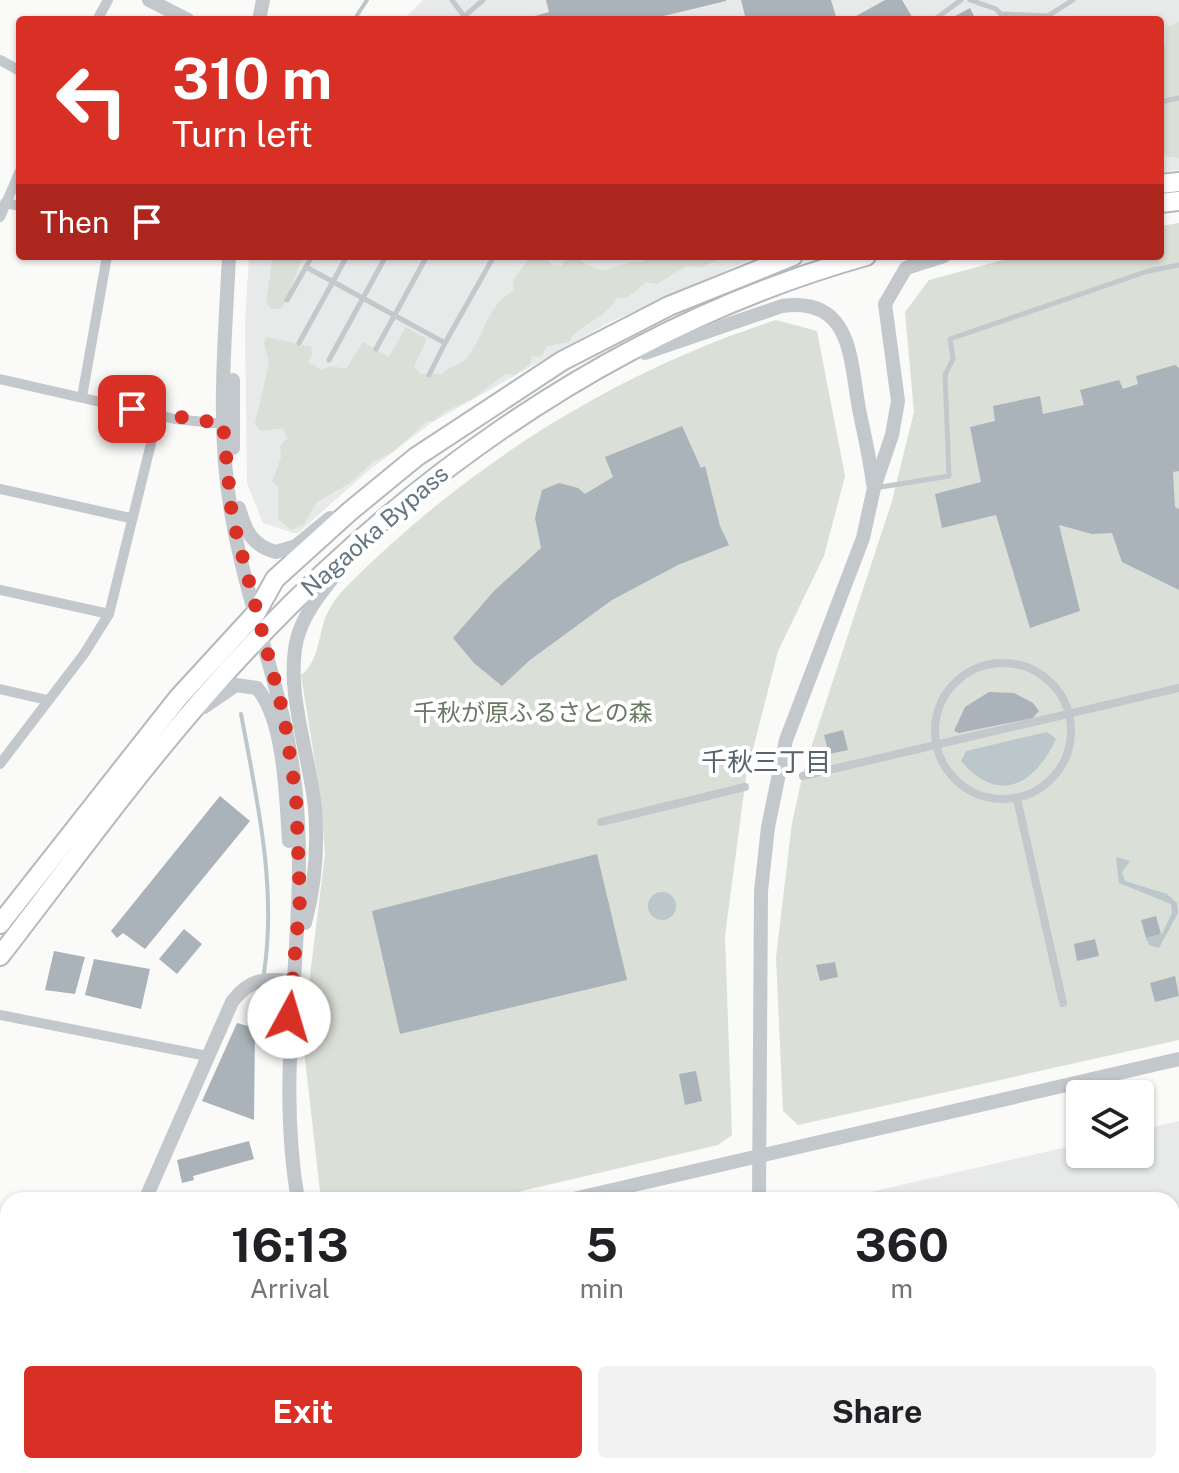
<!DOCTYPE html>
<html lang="en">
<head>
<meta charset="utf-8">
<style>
  body { margin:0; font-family:"Public Sans","Noto Sans JP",sans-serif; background:#f2f2f2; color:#202124; height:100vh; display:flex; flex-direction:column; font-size:30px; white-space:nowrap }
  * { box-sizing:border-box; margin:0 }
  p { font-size:26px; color:#757577 }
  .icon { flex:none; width:44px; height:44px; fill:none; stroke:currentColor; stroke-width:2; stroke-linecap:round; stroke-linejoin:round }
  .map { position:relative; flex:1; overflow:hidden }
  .side { position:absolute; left:0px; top:1192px; width:1180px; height:282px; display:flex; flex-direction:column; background:#fff; border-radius:24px 24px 0 0; box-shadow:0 2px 6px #0004 }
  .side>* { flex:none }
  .top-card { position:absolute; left:16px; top:16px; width:1148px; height:244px; border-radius:8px; box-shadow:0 2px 6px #0004; background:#d93025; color:#fff; overflow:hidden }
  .tools { position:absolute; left:1066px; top:1080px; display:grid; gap:16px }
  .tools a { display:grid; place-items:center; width:88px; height:88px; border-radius:8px; background:#fff; box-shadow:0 2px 6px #0004; font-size:40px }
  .pin { position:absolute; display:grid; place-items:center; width:68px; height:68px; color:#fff; margin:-34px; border-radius:16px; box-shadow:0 4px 12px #0006 }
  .me { position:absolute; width:88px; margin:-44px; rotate:6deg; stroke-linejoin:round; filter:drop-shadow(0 0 6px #0008) }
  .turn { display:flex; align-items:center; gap:28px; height:168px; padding:0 24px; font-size:36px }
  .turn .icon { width:104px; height:104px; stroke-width:2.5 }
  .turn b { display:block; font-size:56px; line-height:68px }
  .then { display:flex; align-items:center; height:76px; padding:0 24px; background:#0003; gap:16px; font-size:30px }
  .eta { display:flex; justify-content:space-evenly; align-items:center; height:136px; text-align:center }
  .eta b { font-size:48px; font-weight:700; line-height:56px }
  .primary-button { display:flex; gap:16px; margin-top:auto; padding:16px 24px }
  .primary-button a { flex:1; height:92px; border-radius:8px; background:#d93025; color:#fff; font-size:32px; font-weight:700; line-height:92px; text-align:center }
  .primary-button a+a { background:#f2f2f2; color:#202124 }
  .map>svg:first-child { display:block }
  .built { fill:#e8e9e9 }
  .green { fill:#dadfd7 }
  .water { fill:#bbc7cb }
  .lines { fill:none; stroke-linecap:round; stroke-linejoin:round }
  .stream { stroke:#bbc7cb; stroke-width:4 }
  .building { fill:#aab3b9 }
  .trunk-casing { stroke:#b4b9bd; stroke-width:22 }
  .service { stroke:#c3c8cc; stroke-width:5 }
  .pedestrian { stroke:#c3c8cc; stroke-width:8 }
  .minor { stroke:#c3c8cc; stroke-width:10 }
  .tertiary { stroke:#c3c8cc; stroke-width:14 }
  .trunk { stroke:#fff; stroke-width:18 }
  .route { stroke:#d93025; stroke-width:14; stroke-dasharray:0 25.2 }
  .labels { text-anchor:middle; stroke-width:8; stroke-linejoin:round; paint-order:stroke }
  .street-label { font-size:24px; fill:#657683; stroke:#fff }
  .park-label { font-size:24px; fill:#687a64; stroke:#fff }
  .neighbourhood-label { font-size:26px; fill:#57646e; stroke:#fff }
</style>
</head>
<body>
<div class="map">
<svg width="1179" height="1473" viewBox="0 0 1179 1473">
  <rect width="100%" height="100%" fill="#fafaf8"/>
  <g class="built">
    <path d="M423,0h756v170l-19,2v-152h-757z"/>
    <path d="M249,256h510l-149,66 -179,101 -63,48 -71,63 -34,-11 -16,-40 -2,-158z"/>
    <path d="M1179,1121v218l-7,62v-201h-337l245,-56v10h60v-24z"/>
    <path d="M373,1466h381v7h-379z"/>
    <path d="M797,1466h368l-1,7h-366z"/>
  </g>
  <g class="green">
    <path d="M1179,22v136l-13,-2 -6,-8v-107l5,5 2,-19z"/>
    <path d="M1179,223v817l-381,85 -15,-14 -7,-154 16,-134 12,-54 88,-268 22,-89 -9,-100 24,-32 89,-24h142v-30z"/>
    <path d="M273,256h30l-18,47 -5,6h-9l-5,-7z"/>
    <path d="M531,256h11l12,10h8l5,-9 8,-1c33,28 36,4 68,6l3,-6h80l-24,11 -15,-1 -30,18 -11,-2 -18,15 -12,1c-9,21 -37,25 -47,44l-22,4 -6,11 -9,-1 -2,8 -15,11 -10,-1 -31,24 -30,14 -10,9h-7l-34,31 -19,9 -24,22 -33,19 -14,23 -12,5 -13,-11v-33l-6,-4 9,-25 -1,-11 7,-8 -4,-10 -22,3 -6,-7 14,-61 -5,-20 3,-6 44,10 1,8 -4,7 14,8 9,-4 15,3 17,-27 26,15 17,-30 21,12 -13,28 7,7h21c8,-8 19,-9 26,-17 15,-20 21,-55 46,-66l-1,-11z"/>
    <path d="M776,320l41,11 28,145 -21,80 -46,95 -32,126 -21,159 7,199 -14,10 -234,55h-163l-17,-150 1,-34 20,-162 -4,-54 -20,-125c18,-13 17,-39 25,-59 6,-14 15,-24 25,-34 120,-119 264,-210 425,-262z"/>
    <path d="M1179,1353v120h-14l1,-7h6v-52z"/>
  </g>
  <g class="water">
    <path d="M1047,732l9,7c-21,45 -57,67 -95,22l5,-10z"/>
    <path d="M1116,857l14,4 -8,11 3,9 42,13 10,9 1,10 -19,35 -10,-3 -3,-7 16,-4 10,-21 -1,-9 -52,-21z"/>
    <circle cx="662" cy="906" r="14"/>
  </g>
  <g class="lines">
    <g class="stream">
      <path d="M354,20l13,-20"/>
      <path d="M241,714c16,86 36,172 23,259"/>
    </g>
  </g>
  <g class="building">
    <path d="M546,0h180v1l-79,19h-111l-1,-4 14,-4z"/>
    <path d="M741,0h90l6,20h-91z"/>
    <path d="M885,0h17l12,20h-65z"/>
    <path d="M970,8l6,12h-28z"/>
    <path d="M1175,365l4,3v103l-6,1 2,35 4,2v81l-57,-28 -10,-29 -20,1 -33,-9 21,86 -50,17 -34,-113 -54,13 -7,-34 46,-12 -11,-55 25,-6 -2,-15 47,-10 3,18 41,-9 -4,-15 39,-10 4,9 15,-5 -2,-8z"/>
    <path d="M682,426l19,42 4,-2 15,60 9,19 -51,20 -66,35 -82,60 -28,26 -28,-23 -21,-25 41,-47 47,-43 -6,-30 7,-28 17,-7 19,5 7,6 28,-17 -8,-20z"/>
    <path d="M989,692l25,1 19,10 6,8 -6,7 -74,15 -5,-2 11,-24z"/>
    <path d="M843,730l5,20 -19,4 -5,-19z"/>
    <path d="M220,796l30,25 -105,128 -22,-16 -6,5 -6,-7z"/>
    <path d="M597,854l30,126 -227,54 -28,-123z"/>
    <path d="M1156,916l5,18 -15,4 -5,-18z"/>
    <path d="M184,929l18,15 -25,30 -18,-15z"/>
    <path d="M1095,939l4,17 -22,5 -3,-17z"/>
    <path d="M54,951l31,6 -10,37 -30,-4z"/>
    <path d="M94,959l56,10 -9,40 -56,-14z"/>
    <path d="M835,962l3,15 -18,4 -4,-16z"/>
    <path d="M1175,976l4,20 -24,6 -5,-19z"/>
    <path d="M237,1023l18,5 -1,92 -52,-19z"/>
    <path d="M696,1071l6,30 -17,4 -6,-31z"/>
    <path d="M249,1141l5,18 -61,17 1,4 -12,3 -5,-23z"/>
    <path d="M450,1466h210l-14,7h-194z"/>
    <path d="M883,1466h235v7h-243z"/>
  </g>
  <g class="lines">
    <g class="trunk-casing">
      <g id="trunk">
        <path d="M1160,184l19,-2"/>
        <path d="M1160,203l19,-2"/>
        <path d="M0,924l178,-226 78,-85 19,-34 74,-67 67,-55 146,-96 107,-55 124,-50"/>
        <path d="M0,956c65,-84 128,-171 198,-252 178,-206 404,-374 668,-448"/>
      </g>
    </g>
    <g class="service">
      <path d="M452,0l12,16"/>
      <path d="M970,0l26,9 10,11"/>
      <path d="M1004,14l44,2 25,-16"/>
      <path d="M460,20l23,-20"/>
      <path d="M934,20l27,-20"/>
      <path d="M1160,102l19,-4"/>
      <path d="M312,256l-6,11 139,76 49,-87"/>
      <path d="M287,300l19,-33"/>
      <path d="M299,343l48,-87"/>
      <path d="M376,349l51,-93"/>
      <path d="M329,360l57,-104"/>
      <path d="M429,375l16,-32"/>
      <path d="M875,488l74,-12 -4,-101 8,-16 -3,-20 198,-68 31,-6"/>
      <path d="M857,1466h14"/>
    </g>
    <g class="pedestrian">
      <circle cx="1003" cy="731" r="68"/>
      <path d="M803,776l376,-88"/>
      <path d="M1017,799l46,204"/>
      <path d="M601,822l144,-35"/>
    </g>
    <g class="minor">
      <path d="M97,20l11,-20"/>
      <path d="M0,60l20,11"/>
      <path d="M5,203l15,3"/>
      <path d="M0,217l20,-46"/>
      <path d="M0,379l175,40 48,5"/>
      <path d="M82,397l25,-141"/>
      <path d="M0,489l130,29"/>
      <path d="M0,590l109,24"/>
      <path d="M0,689l47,11"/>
      <path d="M0,764l84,-110 25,-40 49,-199"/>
      <path d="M0,1015l207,41"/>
      <path d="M0,1342l8,-2"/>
      <path d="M0,1472l19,-6"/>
    </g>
    <g class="tertiary">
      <path d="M149,0l39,20"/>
      <path d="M259,20l4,-20"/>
      <path d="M229,256c-4,86 -13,175 3,261 16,94 55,182 64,277 13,137 -22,270 2,406"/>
      <path d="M645,353l137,-47c71,-10 68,55 77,103 5,25 11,49 14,75"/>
      <path d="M233,448v-68"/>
      <path d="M239,508c6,22 13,38 37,44l20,-6 34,-28"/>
      <path d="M204,707l32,-22 21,3c28,33 29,110 32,153"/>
      <path d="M305,923c10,-37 13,-77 10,-115 -5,-53 -33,-125 -16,-176 10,-27 29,-48 47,-70"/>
      <path d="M145,1200l87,-198c18,-24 32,-23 60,-21"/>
      <path d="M569,1200l610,-141"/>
      <path d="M759,1200l2,-309 7,-64 18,-87 77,-202 11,-50 18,-53 6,-34 -13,-97 21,-36 38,-12"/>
      <path d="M165,1466l2,7"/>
      <path d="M351,1466l1,7"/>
      <path d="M777,1466l1,7"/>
    </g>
    <use href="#trunk" class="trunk"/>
  </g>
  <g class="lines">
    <path class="route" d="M132,409l91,15 9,92 52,200 12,80 4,104 -11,117"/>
  </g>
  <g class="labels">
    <g class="street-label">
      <text transform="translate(375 531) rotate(-41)" y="8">Nagaoka Bypass</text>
    </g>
    <g class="park-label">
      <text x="533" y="721">千秋が原ふるさとの森</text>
    </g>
    <g class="neighbourhood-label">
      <text x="766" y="771">千秋三丁目</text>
    </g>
  </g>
</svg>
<div class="tools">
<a><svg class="icon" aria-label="layers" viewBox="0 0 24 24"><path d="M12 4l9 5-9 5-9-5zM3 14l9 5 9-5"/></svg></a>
</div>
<div class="pin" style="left:132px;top:409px;background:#d93025"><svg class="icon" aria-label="arrive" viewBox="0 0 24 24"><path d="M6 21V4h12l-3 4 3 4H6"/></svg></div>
<svg class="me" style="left:289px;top:1017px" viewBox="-20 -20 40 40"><circle r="19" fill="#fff"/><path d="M0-13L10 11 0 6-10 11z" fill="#d93025"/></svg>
<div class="top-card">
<div class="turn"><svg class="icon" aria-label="left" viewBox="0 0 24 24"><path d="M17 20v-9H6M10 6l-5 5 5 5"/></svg><div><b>310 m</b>Turn left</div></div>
<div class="then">Then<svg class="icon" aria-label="arrive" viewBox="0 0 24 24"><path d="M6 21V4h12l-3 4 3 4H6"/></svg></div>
</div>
<section class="side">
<div class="eta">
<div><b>16:13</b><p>Arrival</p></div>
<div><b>5</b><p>min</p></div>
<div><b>360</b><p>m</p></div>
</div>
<div class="primary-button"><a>Exit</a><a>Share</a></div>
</section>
</div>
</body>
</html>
